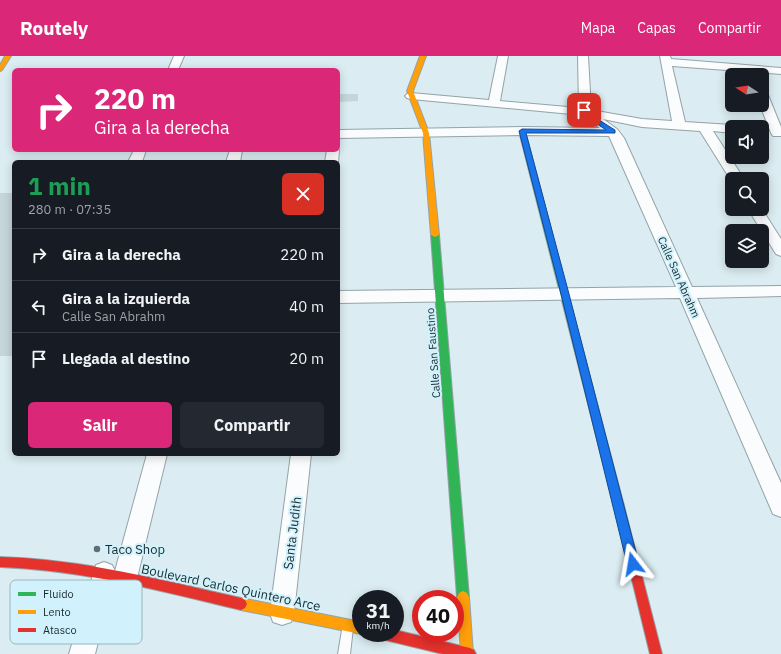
<!DOCTYPE html>
<html lang="es">
<head>
<meta charset="utf-8">
<style>
  body { margin:0; font-family:"IBM Plex Sans",sans-serif; background:#242831; color:#f1f3f6; height:100vh; display:flex; flex-direction:column; font-size:15px; white-space:nowrap }
  * { box-sizing:border-box; margin:0 }
  p { font-size:13px; color:#9ea1a6 }
  .icon { flex:none; width:22px; height:22px; fill:none; stroke:currentColor; stroke-width:2; stroke-linecap:round; stroke-linejoin:round }
  .map { position:relative; flex:1; overflow:hidden }
  .sheet { position:absolute; left:12px; top:104px; width:328px; height:296px; display:flex; flex-direction:column; background:#171b24; border-radius:6px; box-shadow:0 2px 10px #0003 }
  .sheet>* { flex:none }
  .banner { position:absolute; left:12px; top:12px; width:328px; height:84px; border-radius:6px; box-shadow:0 2px 10px #0003; background:#db2777; color:#fff; overflow:hidden }
  .needle { width:26px; rotate:282deg }
  .fabs { position:absolute; left:725px; top:12px; display:grid; gap:8px }
  .fabs a { display:grid; place-items:center; width:44px; height:44px; border-radius:6px; background:#171b24; box-shadow:0 2px 10px #0003; font-size:20px }
  .speed { position:absolute; left:352px; top:534px; display:flex; gap:8px; font-size:20px; font-weight:700; text-align:center }
  .speed>* { display:grid; place-content:center; width:52px; height:52px; border-radius:50%; background:#171b24; box-shadow:0 2px 10px #0003; line-height:1 }
  .speed small { font-size:10px; font-weight:400 }
  .speed .limit { border:6px solid #d22; background:#fff; color:#111 }
  .pin { position:absolute; display:grid; place-items:center; width:34px; height:34px; color:#fff; margin:-17px; border-radius:8px; box-shadow:0 2px 6px #0006 }
  .me { position:absolute; width:44px; margin:-22px; rotate:346deg; stroke-linejoin:round; filter:drop-shadow(0 0 3px #0008) }
  .turn { display:flex; align-items:center; gap:14px; height:84px; padding:0 16px; font-size:18px }
  .turn .icon { width:52px; height:52px; stroke-width:2.5 }
  .turn b { display:block; font-size:28px; line-height:34px }
  .round { display:grid; place-items:center; flex:none; width:42px; height:42px; border-radius:6px; background:#242831 }
  .overview { display:flex; align-items:center; justify-content:space-between; height:68px; padding:0 16px }
  h1 { font-size:24px; font-weight:700; line-height:30px; color:#1e9e55 }
  .button { display:flex; gap:8px; margin-top:auto; padding:8px 16px }
  .button a { flex:1; height:46px; border-radius:6px; background:#db2777; color:#fff; font-size:16px; font-weight:700; line-height:46px; text-align:center }
  .button a+a { background:#242831; color:#f1f3f6 }
  ul { padding:0; list-style:none }
  li { display:flex; align-items:center; gap:12px; height:52px; padding:0 16px; border-top:1px solid #363941 }
  li div { flex:1 }
  li b { display:block; font-size:15px }
  li em { font-style:normal }
  header { display:flex; align-items:center; gap:24px; box-sizing:border-box; height:56px; padding:0 20px; background:#db2777; color:#fff }
  header strong { font-size:19px }
  nav { display:flex; gap:22px; margin-inline-start:auto; font-size:14px }
  .map>svg:first-child { display:block }
  .building { fill:#c5d5da }
  .lines { fill:none; stroke-linecap:round; stroke-linejoin:round }
  .lane-casing { stroke:#94a3a7; stroke-width:2 }
  .street-casing { stroke:#94a3a7; stroke-width:2 }
  .fast-casing { stroke:#94a3a7; stroke-width:2 }
  .slow-casing { stroke:#94a3a7; stroke-width:2 }
  .jam-casing { stroke:#94a3a7; stroke-width:2 }
  .lane { fill:#fafcfd; fill-rule:evenodd }
  .street { fill:#fafcfd; fill-rule:evenodd }
  .fast { fill:#30b455; fill-rule:evenodd }
  .slow { fill:#ff9f0a; fill-rule:evenodd }
  .jam { fill:#e5322d; fill-rule:evenodd }
  .route { fill:#1a73e8; stroke:#114b97 }
  .poi-dot { fill:#5e6e73; stroke:#d1f2fc; stroke-width:1.5 }
  .labels { text-anchor:middle; stroke-width:4; stroke-linejoin:round; paint-order:stroke }
  .street-label { font-size:11px; fill:#1a2a2f; stroke:#d1f2fc }
  .near-street-label { font-size:13px; fill:#1a2a2f; stroke:#d1f2fc }
  .near-poi-label { font-size:13px; fill:#1a2a2f; stroke:#d1f2fc; text-anchor:start }
  .key { fill:#d1f2fc; stroke:#9ab6be; stroke-width:1 }
  .key-label { font-size:11px; fill:#1a2a2f }
</style>
</head>
<body>
<header>
<strong>Routely</strong>
<nav><a>Mapa</a><a>Capas</a><a>Compartir</a></nav>
</header>
<div class="map">
<svg width="781" height="598" viewBox="0 0 781 598">
  <rect width="100%" height="100%" fill="#dbedf2"/>
  <g class="building">
    <path d="M338,38h20v7l-20,1z"/>
    <rect x="0" y="137" width="14" height="163"/>
  </g>
  <g class="lines">
    <g class="lane-casing">
      <path id="lane" d="M347,566l4,2 2,4 -3,26h-12l5,-30z"/>
    </g>
    <g class="street-casing">
      <g id="street">
        <path d="M174,0h10l-6,14h-10z"/>
        <path d="M498,0h10l-8,45 79,7 -1,-52h10l3,54 51,9 30,2 -12,-65h10l1,3 110,9v6l-109,-8 13,56 47,3 5,2h-5v6l-19,-2 31,48h-12v3l-32,-51 -58,-4 -39,-8 14,10 7,9 68,149 89,-1v10l-84,2 84,185v34l-8,-3 -3,-7 -90,-209 -342,5v-12l338,-4 -67,-151 -87,-1 -184,3v-8l184,-3 78,1 -18,-13 -171,-16 -4,-1 -2,-2 2,-2 4,-1 78,7z"/>
        <path d="M762,36l4,1 2,2 13,32v9h-8l-2,-3 -11,-28h2z"/>
        <path d="M338,92l1,2 -1,13 -13,-1 2,-12h11z"/>
        <path d="M134,94h12l-4,12h-14z"/>
        <path d="M230,94h12l-2,12h-14z"/>
        <path d="M748,153h14l19,30v17l-5,-2z"/>
        <path d="M147,398h20l-30,124 -4,8 -8,3 -8,-3 -3,-6 -19,74h-26l27,-89 8,-3 8,3 3,6z"/>
        <path d="M291,398h20l-17,159 -3,9 -9,3 -9,-3 -3,-9z"/>
      </g>
    </g>
    <g class="fast-casing">
      <g id="fast">
        <path d="M522,73l3,2 99,375 -1,3 -4,2 -4,-2 -1,-3 -95,-375z"/>
        <path d="M432,177h6l1,2 30,362 -2,4 -4,2 -4,-2 -2,-4 -26,-362z"/>
      </g>
    </g>
    <g class="slow-casing">
      <g id="slow">
        <path d="M5,0h6l-9,14 -2,1v-6z"/>
        <path d="M420,0h6l-13,35 16,42 10,102 -4,2 -4,-2 -8,-102 -16,-42z"/>
        <path d="M463,535l4,2 2,4 4,57 -12,-1 -4,-56 2,-4z"/>
        <path d="M241,542l120,24v11h3l-3,1 -120,-24 -4,-2 -2,-4 2,-4z"/>
      </g>
    </g>
    <g class="jam-casing">
      <g id="jam">
        <path d="M619,445l4,2 1,3 38,148h-12l-36,-148 1,-3z"/>
        <path d="M0,501c82,2 161,23 241,41l4,2 2,4 -2,4 -4,2c-80,-19 -158,-40 -241,-43z"/>
        <path d="M395,574l75,18 4,2 2,4h-33l-62,-15 -4,-2 -2,-4h20z"/>
      </g>
    </g>
    <use href="#lane" class="lane"/>
    <use href="#street" class="street"/>
    <use href="#fast" class="fast"/>
    <use href="#slow" class="slow"/>
    <use href="#jam" class="jam"/>
  </g>
  <path class="route" d="M582,53h5l4,6 24,15v3h-89l43,161 70,270 -2,4 -4,1 -4,-1 -2,-4 -66,-270 -42,-163 3,-2 84,1 -19,-13 -6,-7z"/>
  <circle class="poi-dot" cx="97" cy="493" r="4"/>
  <g class="labels">
    <g class="street-label">
      <text transform="translate(679 221) rotate(66)" y="4">Calle San Abrahm</text>
      <text transform="translate(433 297) rotate(-94)" y="4">Calle San Faustino</text>
    </g>
    <g class="near-street-label">
      <text transform="translate(292 477) rotate(-83)" y="5">Santa Judith</text>
      <text transform="translate(231 531) rotate(12)" y="5">Boulevard Carlos Quintero Arce</text>
    </g>
    <g class="near-poi-label">
      <text x="105" y="498">Taco Shop</text>
    </g>
  </g>
  <rect x="10" y="524" width="132" height="64" rx="6" class="key"/>
  <rect x="18" y="536" width="18" height="4" fill="#30b455"/>
  <rect x="18" y="554" width="18" height="4" fill="#ff9f0a"/>
  <rect x="18" y="572" width="18" height="4" fill="#e5322d"/>
  <g class="key-label">
    <text x="43" y="542">Fluido</text>
    <text x="43" y="560">Lento</text>
    <text x="43" y="578">Atasco</text>
  </g>
</svg>
<div class="fabs">
<a><svg class="needle" viewBox="-14 -14 28 28"><path d="M0-13l5 13h-10z" fill="#e53935"/><path d="M0 13l5-13h-10z" fill="#9ea1a6"/></svg></a>
<a><svg class="icon" aria-label="sound" viewBox="0 0 24 24"><path d="M4 9h4l5-4v14l-5-4H4zM17 9q2 3 0 6"/></svg></a>
<a><svg class="icon" aria-label="search" viewBox="0 0 24 24"><circle cx="10" cy="10" r="6"/><path d="M15 15l6 6"/></svg></a>
<a><svg class="icon" aria-label="layers" viewBox="0 0 24 24"><path d="M12 4l9 5-9 5-9-5zM3 14l9 5 9-5"/></svg></a>
</div>
<div class="speed"><div>31<small>km/h</small></div><div class="limit">40</div></div>
<div class="pin" style="left:584px;top:54px;background:#d93025"><svg class="icon" aria-label="arrive" viewBox="0 0 24 24"><path d="M6 21V4h12l-3 4 3 4H6"/></svg></div>
<svg class="me" style="left:633px;top:508px" viewBox="-20 -20 40 40"><path d="M0-17L14 15 0 8-14 15z" fill="#1a73e8" stroke="#fff" stroke-width="4"/></svg>
<div class="banner">
<div class="turn"><svg class="icon" aria-label="right" viewBox="0 0 24 24"><path d="M7 20v-9h11M14 6l5 5-5 5"/></svg><div><b>220 m</b>Gira a la derecha</div></div>
</div>
<section class="sheet">
<div class="overview"><div><h1>1 min</h1><p>280 m · 07:35</p></div><a class="round" style="background:#d93025;color:#fff"><svg class="icon" aria-label="close" viewBox="0 0 24 24"><path d="M6 6l12 12M18 6L6 18"/></svg></a></div>
<ul>
<li><svg class="icon" aria-label="right" viewBox="0 0 24 24"><path d="M7 20v-9h11M14 6l5 5-5 5"/></svg><div><b>Gira a la derecha</b></div><em>220 m</em></li>
<li><svg class="icon" aria-label="left" viewBox="0 0 24 24"><path d="M17 20v-9H6M10 6l-5 5 5 5"/></svg><div><b>Gira a la izquierda</b><p>Calle San Abrahm</p></div><em>40 m</em></li>
<li><svg class="icon" aria-label="arrive" viewBox="0 0 24 24"><path d="M6 21V4h12l-3 4 3 4H6"/></svg><div><b>Llegada al destino</b></div><em>20 m</em></li>
</ul>
<div class="button"><a>Salir</a><a>Compartir</a></div>
</section>
</div>
</body>
</html>
